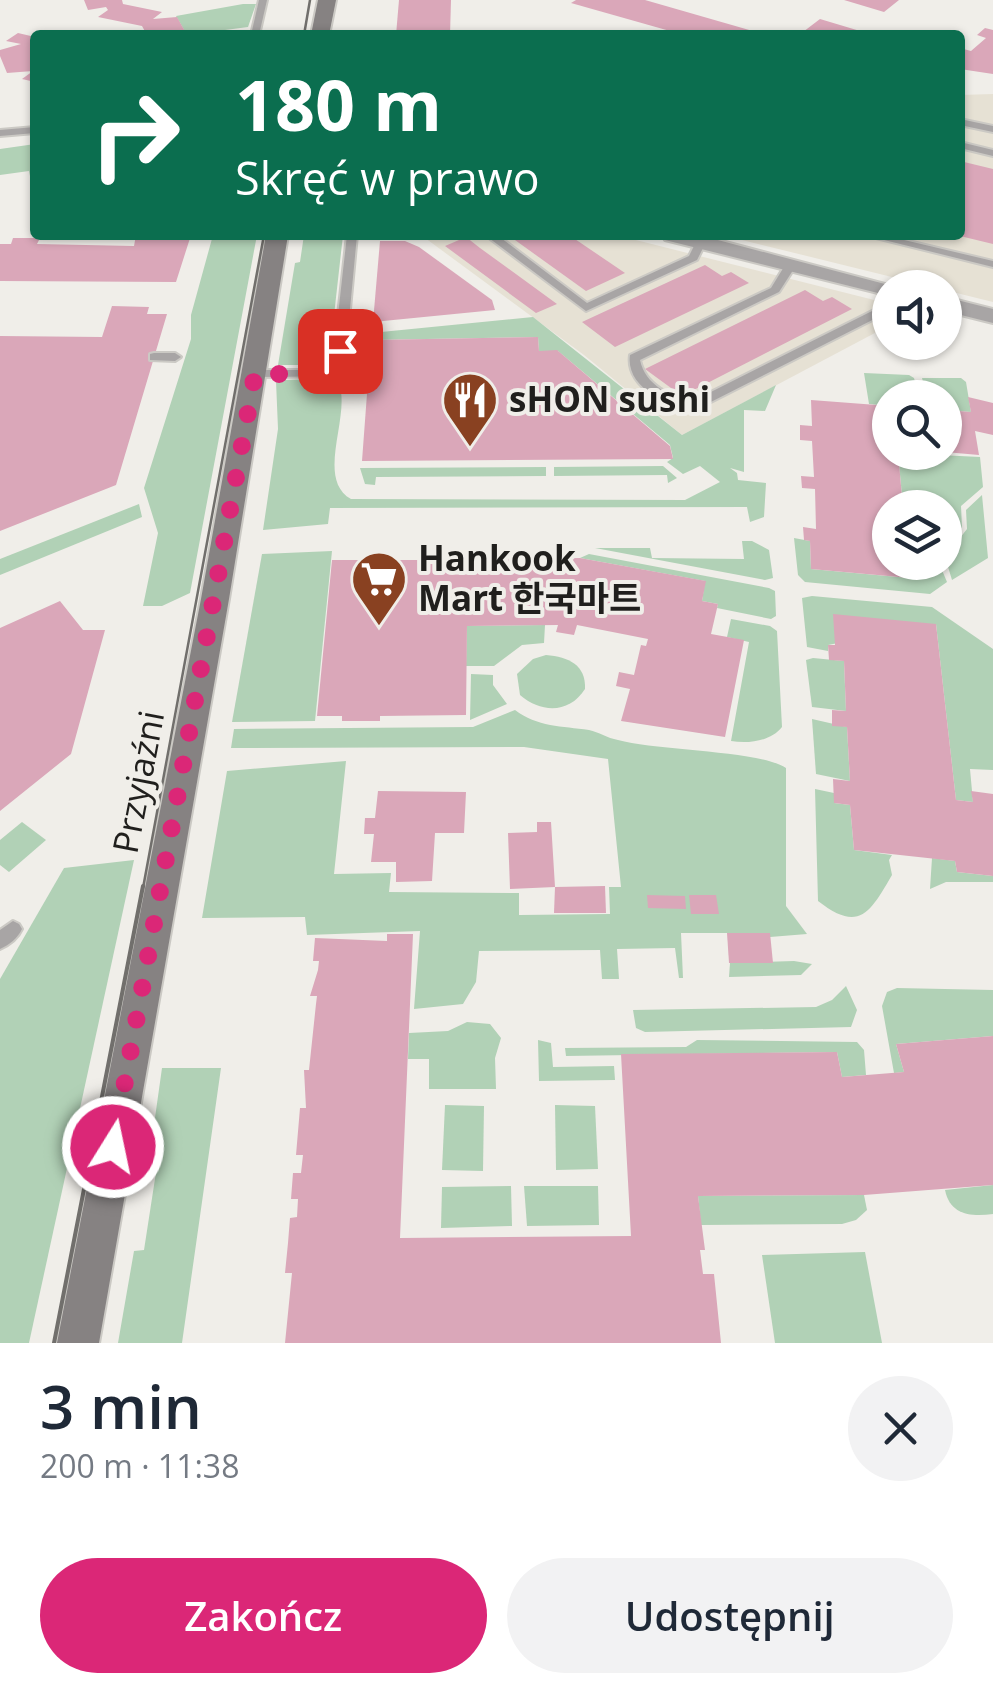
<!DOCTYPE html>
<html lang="pl">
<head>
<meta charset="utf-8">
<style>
  body { margin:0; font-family:"Open Sans","Noto Sans KR",sans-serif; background:#f2f2f3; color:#1f2937; height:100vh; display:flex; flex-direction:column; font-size:38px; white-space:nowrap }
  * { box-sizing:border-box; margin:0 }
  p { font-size:32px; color:#747a83 }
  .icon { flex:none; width:55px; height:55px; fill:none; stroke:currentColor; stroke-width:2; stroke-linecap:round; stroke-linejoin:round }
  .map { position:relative; height:1343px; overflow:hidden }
  .side { display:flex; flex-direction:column; background:#fff; flex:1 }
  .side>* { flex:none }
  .hud { position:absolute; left:30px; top:30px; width:935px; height:210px; border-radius:10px; box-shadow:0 2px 8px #0004; background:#0b6e4f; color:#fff; overflow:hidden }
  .fabs { position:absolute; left:872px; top:270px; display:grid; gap:20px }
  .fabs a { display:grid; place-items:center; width:90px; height:90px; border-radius:50%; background:#fff; box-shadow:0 2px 8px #0004; font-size:50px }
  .pin { position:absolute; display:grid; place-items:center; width:85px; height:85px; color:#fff; margin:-42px; border-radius:20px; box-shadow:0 5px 15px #0006 }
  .me { position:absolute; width:110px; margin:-55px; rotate:10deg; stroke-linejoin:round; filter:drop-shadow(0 0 8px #0008) }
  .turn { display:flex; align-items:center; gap:35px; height:210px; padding:0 40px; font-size:45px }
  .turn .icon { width:130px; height:130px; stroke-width:2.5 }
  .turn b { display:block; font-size:70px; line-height:85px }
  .round { display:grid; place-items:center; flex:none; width:105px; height:105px; border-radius:52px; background:#f2f2f3 }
  .overview { display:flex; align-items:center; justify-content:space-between; height:170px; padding:0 40px }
  h1 { font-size:60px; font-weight:600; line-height:75px }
  .primary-button { display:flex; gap:20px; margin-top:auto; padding:20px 40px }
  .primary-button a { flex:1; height:115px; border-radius:60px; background:#db2777; color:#fff; font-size:40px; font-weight:600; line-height:115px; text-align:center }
  .primary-button a+a { background:#f2f2f3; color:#1f2937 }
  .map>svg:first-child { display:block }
  .built { fill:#e6e1d4 }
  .green { fill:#b1d1b6 }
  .building { fill:#daa7b9 }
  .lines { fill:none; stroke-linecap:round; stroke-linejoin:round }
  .lane-casing { stroke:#cbc9c4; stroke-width:4 }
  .street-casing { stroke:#cbc9c4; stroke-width:4 }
  .secondary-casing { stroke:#cbc9c4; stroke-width:4 }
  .lane { fill:#a8a5a5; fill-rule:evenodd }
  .street { fill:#a8a5a5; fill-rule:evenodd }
  .secondary { fill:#868282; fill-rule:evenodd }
  .tram-far1 { stroke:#716f6c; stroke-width:2.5 }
  .tram { stroke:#716f6c; stroke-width:4 }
  .route { stroke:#db2777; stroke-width:18; stroke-dasharray:0 32.4 }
  .labels { text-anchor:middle; stroke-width:8; stroke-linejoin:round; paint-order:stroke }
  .poi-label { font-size:35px; font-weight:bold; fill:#201f1d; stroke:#f0eee9; text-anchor:start }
  .street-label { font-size:35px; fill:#201f1d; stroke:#f0eee9 }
</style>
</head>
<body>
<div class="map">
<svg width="993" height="1343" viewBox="0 0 993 1343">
  <rect width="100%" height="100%" fill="#f0eee9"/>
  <g class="built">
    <path d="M993,94v208l-271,-67h238v-140z"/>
    <path d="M421,235h195l274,69v21l-208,110 -98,-80z"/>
  </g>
  <g class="green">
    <path d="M243,4h13l-8,23 -61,8 -11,-19z"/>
    <path d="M35,144v31l-5,1 -1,-5 -29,4v-26z"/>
    <path d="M213,235h44l-67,358 -28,13h-19l15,-73 -14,-45 47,-149v-24z"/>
    <path d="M304,235h39l-13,116 -22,14h-30l17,-102 5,-1z"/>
    <path d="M533,317l149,118 94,-50 -11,26 -21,-1v62l-14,-4 7,5 1,7 28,3 -2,34 -14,5 -3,-15 -417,1 -2,16 -65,6 15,-101 -2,-48 4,-1 43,-1 17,8c9,33 -24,92 11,112l334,1 35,-18 -20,-16 -17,8 -16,-12 6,-4 -3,-13 -112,-94h-19l-1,-14 -167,3v-7z"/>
    <path d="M864,373l45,2 5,3 5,19 -29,1v8l-21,-2z"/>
    <path d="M922,378h39l5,4 5,30 -26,-2v-12l-18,-1z"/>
    <path d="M898,453l82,4 3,30 -22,19 1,21 -17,21v-40l-42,-1z"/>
    <path d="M663,466l14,12 -9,5 -1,-8 -113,1v-9z"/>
    <path d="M546,467v9l-170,1 -1,8 -10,-1 -5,-16z"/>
    <path d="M982,495l6,63 -36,22 -7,-23 22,-28 -1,-19z"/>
    <path d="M139,504l3,13 -142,58v-16z"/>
    <path d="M794,538l16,3 1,28 98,9v-15h30l8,19 -17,12 -125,-12 -7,-7z"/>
    <path d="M742,541h10l17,9 4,28 -8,2 -170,-32h55l2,10 92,1z"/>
    <path d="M332,551l-17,170 -83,1 30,-168z"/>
    <path d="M589,554l180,34 6,3 1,25 -5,3 -54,-11 1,-4 -16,-3 3,-20 -125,-23z"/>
    <path d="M812,596l120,11 61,42v121l-23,-1 3,33 -17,-2 -20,-176 -108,21v6l-21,-4 -5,-49z"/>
    <path d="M731,619l39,7 7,5 5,96c-11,14 -33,17 -51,14l18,-99 -22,-5z"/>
    <path d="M545,625l-1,18 -22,2 -28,21h-28l1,-40z"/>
    <path d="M546,655c23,2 40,10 39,34 -16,25 -44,24 -65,6l-3,-21 16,-15z"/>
    <path d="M813,658l31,3 2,50 -34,-4 -6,-47z"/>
    <path d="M471,674l22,1v10l14,19 -37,16z"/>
    <path d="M515,710c22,17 47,16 74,20 10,2 18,8 29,10 39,11 140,10 168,28v138l21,28 -37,3 -1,-4h-88l2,45h-4l-4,-30 -58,1 2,30h-17l-2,-29 -121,1 -3,31 -13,22 -49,5 6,-78 -113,4 -2,-18 -103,1 25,-147 119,-10 -12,113 57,-1 -2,19 130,1v22l91,-1 -1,-27h12l-13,-128 -84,-12 -293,1 3,-19 239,-2z"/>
    <path d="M812,719l35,8 3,54 -34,-7z"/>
    <path d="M815,789l19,4v10l16,2 4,45 38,5 -3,5 3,15c-22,38 -33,58 -74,26z"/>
    <path d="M22,822l24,18 -37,32 -9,-7v-25z"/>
    <path d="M932,858l23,3 2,11 36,4v6h-47l-16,7z"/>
    <path d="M134,860l-105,483h-29v-364l64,-111z"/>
    <path d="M794,961l18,3 -11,11 -72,2 1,-14z"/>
    <path d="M846,986l11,24 -6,17 -206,5 -9,-4 -3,-18 183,-3 16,-7z"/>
    <path d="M897,988l96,2v46l-97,8 8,28 -10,1 -12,-67 5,-14z"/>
    <path d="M467,1022l23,2 11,14 -6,20 1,31h-67v-30h-21l1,-26 39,-2z"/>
    <path d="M538,1040l13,3 2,24 61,-1 1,14 -76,1z"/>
    <path d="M697,1040l160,2 7,8 2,25 -24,2 -5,-25 -271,4 -1,-8 121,-1z"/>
    <path d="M162,1068h59l-39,275h-64l16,-92 10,-1 17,-110 -9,-1z"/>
    <path d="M445,1105l39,1 -1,65 -41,-1z"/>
    <path d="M555,1105l40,1 3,63 -42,1z"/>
    <path d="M993,1185v29c-22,3 -43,1 -48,-24z"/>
    <path d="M511,1186l1,40 -71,2 1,-41z"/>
    <path d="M524,1186h74l1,39 -72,1z"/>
    <path d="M864,1195l3,15 -11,10 -14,4 -141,1 -3,-29z"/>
    <path d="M865,1252l17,91h-107l-13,-88z"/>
  </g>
  <g class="building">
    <path d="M84,0h38l1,4 39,8 -9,7 24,-2 10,18h-40l-5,-9 -44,-9 10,-7 -2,-3 -18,3z"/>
    <path d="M399,0h52l-1,35h-54z"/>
    <path d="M576,0h69l122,35h-83l-113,-32z"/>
    <path d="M844,0h55l-15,12z"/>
    <path d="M820,19l40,12 -5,4h-56z"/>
    <path d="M985,28l8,2v44l-33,-5v-21l11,3 15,-13 -9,-3z"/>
    <path d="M18,33l17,4v45l-13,-3 11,-8 -26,2 -7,-17v-6l21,-6 -15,-3z"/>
    <path d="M960,161l33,8v75l-33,-8z"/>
    <path d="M136,235h55l-15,47 -176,-1v-37h11l2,-6h27l-3,6 97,2z"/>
    <path d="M508,235h61l56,38 -39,18z"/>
    <path d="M466,237l14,11 77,56 -21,9 -91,-67z"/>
    <path d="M380,241h25l14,6 73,53 3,10 -122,12z"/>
    <path d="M705,265l17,11 9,-4 18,11 -134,64 -33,-25z"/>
    <path d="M805,290l18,11 9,-4 20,12 -170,87 -37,-27z"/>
    <path d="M112,306l37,1 -2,7h20l-51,171 -116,46v-195l102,1z"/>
    <path d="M538,337l1,14 18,-1 113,96 3,13 -311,2 9,-121z"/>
    <path d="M968,397l25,6v32l-18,-4 4,24 -34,-3v-42l26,2z"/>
    <path d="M811,400l79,6v46h8l5,56h-13v54h19l1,16 -99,-9 -1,-28 -6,-1 -1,-13 13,2 -1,-40 -13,-1 -1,-12 13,1 -2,-36 -12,-1v-15l12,1z"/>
    <path d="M508,550h18v9l54,-1 126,23 -4,20 16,3 -7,30 33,6 -19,97 -104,-16 9,-32 -14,-3 3,-14 15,3 7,-30 5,1 2,-7 -71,-14 -3,10 -18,-3 2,-7 -91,1 -1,89 -86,1v5h-38v-5h-25l15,-156h175z"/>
    <path d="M60,601l23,29h22l-34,124 -71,57v-183z"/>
    <path d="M833,614l103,10 20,176 17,2 -2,-11 22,3v82l-36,-4 -2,-11 -101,-11 -4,-45 -16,-2 -1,-24 17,2 -3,-54 -15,-1v-16l14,1 -2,-50 -15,-1 -1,-15h7z"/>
    <path d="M378,791l88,1 -2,41h-29l-3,48 -36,1v-20h-25l3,-28h-10l1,-16h10z"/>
    <path d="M537,822h14l4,65 -45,2 -2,-56 29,-1z"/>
    <path d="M605,886l1,27h-52l1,-26z"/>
    <path d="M647,895l38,1 1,13 -38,-1z"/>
    <path d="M689,895h27l3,19h-28z"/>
    <path d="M727,933h43l3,30h-44z"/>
    <path d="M387,934h26l-13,304 231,-2 -10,-182 216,-2 5,25 62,-5 -8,-28 97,-8v149l-129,10 -166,1 7,54h-5l3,24h11l7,69h-436l7,-70h-7l3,-30 2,-25 7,-1 1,-18h-7l2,-26h8l2,-18h-7l4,-47h6l-2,-38h5l7,-66 1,-8h-7l8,-26 1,-9h-6l2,-23 72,3z"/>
  </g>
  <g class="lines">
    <g class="lane-casing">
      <g id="lane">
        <path d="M259,0h8l-8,35h-8z"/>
        <path d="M960,119l33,7v6l-33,-7z"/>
        <path d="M35,127v6l-35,3v-6z"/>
        <path d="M960,142l33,8v6l-33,-8z"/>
        <path d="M347,235h10l-11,116 -14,19 37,-1 4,1v6l-122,1v-6l4,-1h64l15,-19z"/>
        <path d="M485,235h12l90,68 102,-47 8,-16 9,2 -9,18 -111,51z"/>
        <path d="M864,235h19l110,26v6z"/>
        <path d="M791,261l6,3 -18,28 -139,68c5,25 31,38 55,40l191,-96 4,-1v8l-189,96c-28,3 -76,-18 -71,-52l141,-67 16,-26z"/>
        <path d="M154,353h21l6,4 -6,4 -25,-1v-6z"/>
        <path d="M13,921l6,3 3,5c-4,9 -13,16 -22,20v-19z"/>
      </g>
    </g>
    <g class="street-casing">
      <g id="street">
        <path d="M662,235h37l201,53h-10v8l-225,-56z"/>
        <path d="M945,297l48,12v14l-48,-12z"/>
      </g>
    </g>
    <g class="secondary-casing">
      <g id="secondary">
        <path d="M318,0h18l-7,35h-18z"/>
        <path d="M266,235h22l-59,364 -130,744h-42l144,-744z"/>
      </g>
    </g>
    <use href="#lane" class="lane"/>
    <use href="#street" class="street"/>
    <use href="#secondary" class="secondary"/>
    <g class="tram-far1">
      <path d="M304,35l6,-35"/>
      <path d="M143,888l121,-653"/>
    </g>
    <path class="tram" d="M54,1343l89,-457"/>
  </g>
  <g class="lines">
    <path class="route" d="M113,1147l142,-773h68l17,-23"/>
  </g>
  <defs>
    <g id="restaurant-pin" transform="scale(2.875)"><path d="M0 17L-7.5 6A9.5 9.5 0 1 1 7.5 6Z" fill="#894121" stroke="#f0eee9"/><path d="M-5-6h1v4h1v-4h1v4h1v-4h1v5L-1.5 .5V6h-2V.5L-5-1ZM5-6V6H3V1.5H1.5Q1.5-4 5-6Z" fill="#fff"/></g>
    <g id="supermarket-pin" transform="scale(2.875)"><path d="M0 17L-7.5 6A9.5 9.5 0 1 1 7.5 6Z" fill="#894121" stroke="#f0eee9"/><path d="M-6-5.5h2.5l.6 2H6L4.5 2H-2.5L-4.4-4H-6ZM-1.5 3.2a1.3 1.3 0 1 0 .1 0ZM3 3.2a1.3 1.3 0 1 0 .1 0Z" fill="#fff"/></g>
  </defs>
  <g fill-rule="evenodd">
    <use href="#restaurant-pin" x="470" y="400"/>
    <use href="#supermarket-pin" x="379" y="579"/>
  </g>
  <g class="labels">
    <g class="poi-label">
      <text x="509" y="412">sHON sushi</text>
      <text x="418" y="571">Hankook<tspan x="418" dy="40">Mart 한국마트</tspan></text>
    </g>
    <g class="street-label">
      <text transform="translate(139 782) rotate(-79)" y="12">Przyjaźni</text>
    </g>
  </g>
</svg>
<div class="fabs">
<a><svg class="icon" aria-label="sound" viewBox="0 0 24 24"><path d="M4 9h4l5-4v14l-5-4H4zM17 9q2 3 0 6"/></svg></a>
<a><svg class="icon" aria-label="search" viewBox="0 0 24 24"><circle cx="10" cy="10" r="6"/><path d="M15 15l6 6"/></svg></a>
<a><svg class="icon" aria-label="layers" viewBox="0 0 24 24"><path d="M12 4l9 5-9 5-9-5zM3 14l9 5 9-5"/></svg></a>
</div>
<div class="pin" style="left:340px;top:351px;background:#d93025"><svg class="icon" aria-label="arrive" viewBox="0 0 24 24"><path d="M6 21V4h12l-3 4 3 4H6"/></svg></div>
<svg class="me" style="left:113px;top:1147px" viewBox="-20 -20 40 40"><circle r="17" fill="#db2777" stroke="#fff" stroke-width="3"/><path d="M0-11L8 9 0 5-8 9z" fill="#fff"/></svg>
<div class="hud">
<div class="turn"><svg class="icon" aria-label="right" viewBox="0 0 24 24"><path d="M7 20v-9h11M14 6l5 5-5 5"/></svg><div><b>180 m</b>Skręć w prawo</div></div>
</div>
</div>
<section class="side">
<div class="overview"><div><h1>3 min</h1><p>200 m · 11:38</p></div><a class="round"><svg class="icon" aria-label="close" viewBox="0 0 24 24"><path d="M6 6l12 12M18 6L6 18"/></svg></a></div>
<div class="primary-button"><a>Zakończ</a><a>Udostępnij</a></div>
</section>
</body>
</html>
